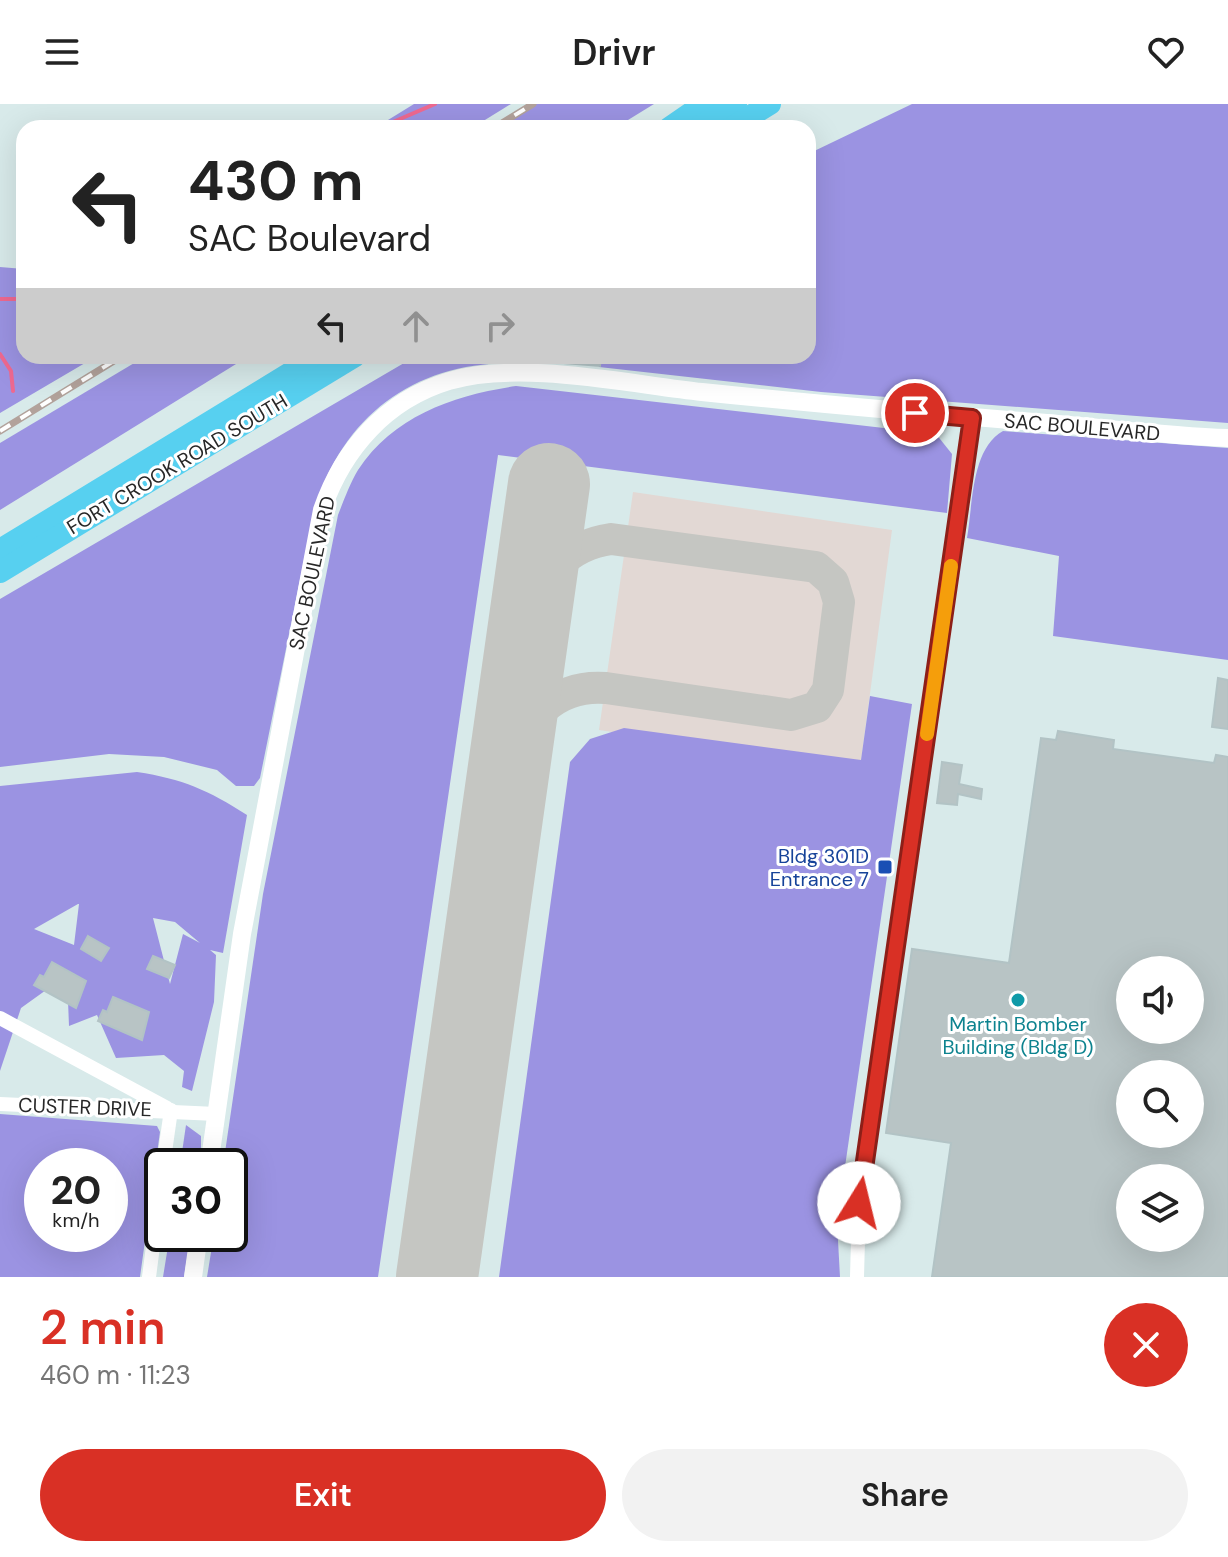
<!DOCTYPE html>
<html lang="en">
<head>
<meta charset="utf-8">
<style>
  body { margin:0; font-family:"DM Sans",sans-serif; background:#f2f2f2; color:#222; height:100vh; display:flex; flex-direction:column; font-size:30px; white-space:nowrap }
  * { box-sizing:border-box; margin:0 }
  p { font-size:26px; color:#767676 }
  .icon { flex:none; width:44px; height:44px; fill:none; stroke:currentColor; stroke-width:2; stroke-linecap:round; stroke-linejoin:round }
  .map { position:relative; height:1173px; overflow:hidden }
  .side { display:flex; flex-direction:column; background:#fff; flex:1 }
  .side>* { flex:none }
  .hud { position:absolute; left:16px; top:16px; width:800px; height:244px; border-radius:24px; box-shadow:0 8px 32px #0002; background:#fff; color:#222; overflow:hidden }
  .fabs { position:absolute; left:1116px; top:852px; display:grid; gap:16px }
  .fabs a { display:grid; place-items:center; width:88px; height:88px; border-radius:50%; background:#fff; box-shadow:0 8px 32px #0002; font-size:40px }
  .speed { position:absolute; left:24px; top:1044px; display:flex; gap:16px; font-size:40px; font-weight:700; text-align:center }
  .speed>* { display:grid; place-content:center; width:104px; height:104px; border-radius:50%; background:#fff; box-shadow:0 8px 32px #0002; line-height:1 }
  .speed small { font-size:20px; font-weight:400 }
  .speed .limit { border:4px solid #111; border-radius:12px; background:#fff; color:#111 }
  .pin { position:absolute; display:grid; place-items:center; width:68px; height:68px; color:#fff; margin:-34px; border:4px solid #fff; border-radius:50%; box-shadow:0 2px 8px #0007 }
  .me { position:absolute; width:88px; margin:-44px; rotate:9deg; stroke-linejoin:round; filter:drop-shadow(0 0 6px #0008) }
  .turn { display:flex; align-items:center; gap:28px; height:168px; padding:0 40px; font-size:36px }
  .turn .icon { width:104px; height:104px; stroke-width:2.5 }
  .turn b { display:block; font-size:56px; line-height:68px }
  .lanes { display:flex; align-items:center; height:76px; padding:0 40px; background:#0003; justify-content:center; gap:40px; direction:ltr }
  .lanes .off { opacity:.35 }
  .round { display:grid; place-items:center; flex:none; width:84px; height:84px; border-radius:42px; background:#f2f2f2 }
  .headline { display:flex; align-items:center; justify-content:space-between; height:136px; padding:0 40px }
  h1 { font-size:48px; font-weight:600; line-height:60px; color:#d93025 }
  .button { display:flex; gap:16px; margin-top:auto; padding:16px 40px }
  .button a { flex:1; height:92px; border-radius:48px; background:#d93025; color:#fff; font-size:32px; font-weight:600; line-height:92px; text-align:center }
  .button a+a { background:#f2f2f2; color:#222 }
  header { display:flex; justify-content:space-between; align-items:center; height:104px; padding:0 40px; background:#fff; font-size:36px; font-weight:600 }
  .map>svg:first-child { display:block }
  .airport { fill:#e2d8d4 }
  .green { fill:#9b93e2; fill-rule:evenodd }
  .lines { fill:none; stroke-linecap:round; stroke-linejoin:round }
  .stream { stroke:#ee6990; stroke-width:4 }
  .taxiway { stroke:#c5c6c2; stroke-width:32 }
  .runway { stroke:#c5c6c2; stroke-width:82 }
  .building { fill:#b8c4c5; stroke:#b2c3c5; stroke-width:2; fill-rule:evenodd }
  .street { stroke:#fff; stroke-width:14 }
  .secondary { stroke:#fff; stroke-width:18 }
  .primary { stroke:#57d0f0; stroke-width:22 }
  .rail-casing { stroke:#b2a29b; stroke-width:7 }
  .rail { stroke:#fff; stroke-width:4; stroke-dasharray:12; stroke-linecap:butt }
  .route-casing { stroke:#8d1f18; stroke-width:20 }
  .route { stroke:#d93025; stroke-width:14 }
  .slow { stroke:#f59e0b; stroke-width:14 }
  .transit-dot { fill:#1a4fb4; stroke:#fff; stroke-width:3 }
  .culture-dot { fill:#0f9aa8; stroke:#fff; stroke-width:3 }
  .labels { text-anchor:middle; stroke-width:6; stroke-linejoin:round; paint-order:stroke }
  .street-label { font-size:20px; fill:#272727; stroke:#fff }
  .transit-label { font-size:20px; fill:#164399; stroke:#fff; text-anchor:end }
  .culture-label { font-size:20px; fill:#0d838f; stroke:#fff }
</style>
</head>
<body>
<header><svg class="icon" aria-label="menu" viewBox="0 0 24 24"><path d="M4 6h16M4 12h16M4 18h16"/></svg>Drivr<svg class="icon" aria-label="heart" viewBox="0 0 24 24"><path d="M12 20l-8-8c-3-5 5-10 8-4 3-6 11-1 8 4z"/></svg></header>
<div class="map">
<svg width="1228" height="1173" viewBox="0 0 1228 1173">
  <rect width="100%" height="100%" fill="#d8eaea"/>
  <path class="airport" d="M633,388l259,38 -32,238 -261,-38z"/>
  <g class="green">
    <path d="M414,0h97l-39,24h-97z"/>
    <path d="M533,0h121l-39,24h-115z"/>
    <path d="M912,0h316v319l-407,-31 -222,-25 1,-11h208v-202z"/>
    <path d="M0,163l24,2v87h73l-97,57z"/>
    <path d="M146,252h103l-249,154v-67z"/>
    <path d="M416,252h124l-1,9c-110,-13 -197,43 -226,150l-53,263 -6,8h-18l-19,-16 -53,-13 -55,-3 -109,13v-168z"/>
    <path d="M516,282l420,48 16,20 -5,59 -449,-58 -120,822h-171l7,-43h16v-68h-7l40,-272 75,-379c6,-15 12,-32 20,-45 36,-55 97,-75 158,-84z"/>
    <path d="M1003,327l225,17v212l-175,-24 6,-80 -92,-18c6,-34 4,-89 36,-107z"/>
    <path d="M870,592l42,8 -75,518 3,55h-341l71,-515 20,-23 34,-11 237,32z"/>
    <path d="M137,668c46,7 71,18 110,43l-24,138 -13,-3 6,5 -2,47 -22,89 -10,-4 2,-16 -20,-16 -48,3 -19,-43 -28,11 -2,-51 -46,33 -21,63v-285zM79,800l-5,41 -40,-16 44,-25zM153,814l22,4 25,21 -17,-9 -13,50z"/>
    <path d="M0,1010l157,12 3,6 -20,145h-140zM42,1062h68v68h-68z"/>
    <path d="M186,1021l15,11v30h-21z"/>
    <path d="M170,1130h21l-7,43h-21z"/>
  </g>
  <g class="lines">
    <g class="stream">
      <path d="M379,24l56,-24"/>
      <path d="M0,195h24"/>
      <path d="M0,250l11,17 2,20"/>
    </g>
    <path class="taxiway" d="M510,659c15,-44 45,-79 96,-75l185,27 26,-8 11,-17 11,-88 -6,-20 -17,-15 -205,-28c-47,7 -65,35 -81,77"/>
    <path class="runway" d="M437,1173l112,-793"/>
  </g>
  <g class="building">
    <path d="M540,252h61l-1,10 -61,-5z"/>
    <path d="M1218,574l10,2v49l-16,-2z"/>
    <path d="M1058,627l56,9 -1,9 101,14 2,-8 12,2v520h-296l19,-134 -65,-10 26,-184 97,14 32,-225 15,2zM1130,866h60v60h-60zM1130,970h60v60h-60zM1130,1074h60v60h-60z"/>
    <path d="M942,658l20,3 -3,19 23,5 -1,10 -23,-5 -1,11 -20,-2z"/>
    <path d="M88,832l21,12 -8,13 -20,-12z"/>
    <path d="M153,852l22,9 -6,13 -22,-9z"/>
    <path d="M52,858l34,19 -10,27 -42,-23 6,-10 4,2z"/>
    <path d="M113,893l36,15 -7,28 -44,-19 5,-11 4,2z"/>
  </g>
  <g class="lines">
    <g class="street">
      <path d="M0,914l167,90"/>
      <path d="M0,1000l216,10"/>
      <path d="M163,1062l8,-56"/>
      <path d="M149,1173l13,-100"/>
      <path d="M857,1173l2,-74 113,-785"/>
    </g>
    <g class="secondary">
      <path d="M209,1062l33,-232 80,-424c21,-61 64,-110 127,-129 70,-21 179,3 253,11 115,12 230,22 345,31 60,5 120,13 181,15"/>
      <path d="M193,1173l6,-43"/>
    </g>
    <g class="primary">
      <path d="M669,24l35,-24"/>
      <path d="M697,24l39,-24"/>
      <path d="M731,24l39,-24"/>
      <path d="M0,446l318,-194"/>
      <path d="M0,468l355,-216"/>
    </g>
    <g class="rail-casing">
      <g id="rail">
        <path d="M494,24l39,-24"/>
        <path d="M0,327l122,-75"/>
      </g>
    </g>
    <use href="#rail" class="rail"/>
  </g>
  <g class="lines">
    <g class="route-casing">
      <path id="route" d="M859,1099l113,-785 -57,-5"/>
    </g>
    <use href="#route" class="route"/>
    <path class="slow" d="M927,630l24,-168"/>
  </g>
  <rect class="transit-dot" x="877" y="755" width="16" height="16" rx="4"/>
  <circle class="culture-dot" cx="1018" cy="896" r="8"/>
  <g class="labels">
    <g class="street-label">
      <text transform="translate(1082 323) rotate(5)" y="7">SAC BOULEVARD</text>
      <text transform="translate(177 360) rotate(-31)" y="7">FORT CROOK ROAD SOUTH</text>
      <text transform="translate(312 469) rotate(-78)" y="7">SAC BOULEVARD</text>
      <text transform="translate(85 1003) rotate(2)" y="7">CUSTER DRIVE</text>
    </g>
    <g class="transit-label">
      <text x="869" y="759">Bldg 301D<tspan x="869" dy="23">Entrance 7</tspan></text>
    </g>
    <g class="culture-label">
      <text x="1018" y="927">Martin Bomber<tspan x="1018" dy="23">Building (Bldg D)</tspan></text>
    </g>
  </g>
</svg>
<div class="fabs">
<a><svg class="icon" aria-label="sound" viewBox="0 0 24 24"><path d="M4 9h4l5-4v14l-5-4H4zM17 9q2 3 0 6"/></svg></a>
<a><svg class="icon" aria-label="search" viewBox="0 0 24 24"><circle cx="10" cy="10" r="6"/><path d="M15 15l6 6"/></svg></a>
<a><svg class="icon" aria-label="layers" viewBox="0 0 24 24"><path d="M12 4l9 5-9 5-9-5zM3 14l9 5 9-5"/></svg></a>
</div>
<div class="speed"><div>20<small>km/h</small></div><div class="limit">30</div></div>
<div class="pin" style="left:915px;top:309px;background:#d93025"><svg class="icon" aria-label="arrive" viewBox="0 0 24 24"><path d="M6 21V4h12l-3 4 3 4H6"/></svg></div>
<svg class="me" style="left:859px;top:1099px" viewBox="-20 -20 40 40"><circle r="19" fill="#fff"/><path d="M0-13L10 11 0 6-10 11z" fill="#d93025"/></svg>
<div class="hud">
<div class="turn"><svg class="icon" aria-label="left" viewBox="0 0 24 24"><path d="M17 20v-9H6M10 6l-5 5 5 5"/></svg><div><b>430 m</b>SAC Boulevard</div></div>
<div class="lanes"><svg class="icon" aria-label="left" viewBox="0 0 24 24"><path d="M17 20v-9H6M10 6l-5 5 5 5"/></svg><svg class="icon off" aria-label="ahead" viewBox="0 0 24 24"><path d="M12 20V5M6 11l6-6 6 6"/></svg><svg class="icon off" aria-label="right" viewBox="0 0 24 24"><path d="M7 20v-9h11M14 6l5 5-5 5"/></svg></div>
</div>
</div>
<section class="side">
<div class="headline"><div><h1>2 min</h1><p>460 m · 11:23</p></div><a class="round" style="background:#d93025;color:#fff"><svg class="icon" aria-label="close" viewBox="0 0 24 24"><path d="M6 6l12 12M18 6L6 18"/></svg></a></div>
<div class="button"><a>Exit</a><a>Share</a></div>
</section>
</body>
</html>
